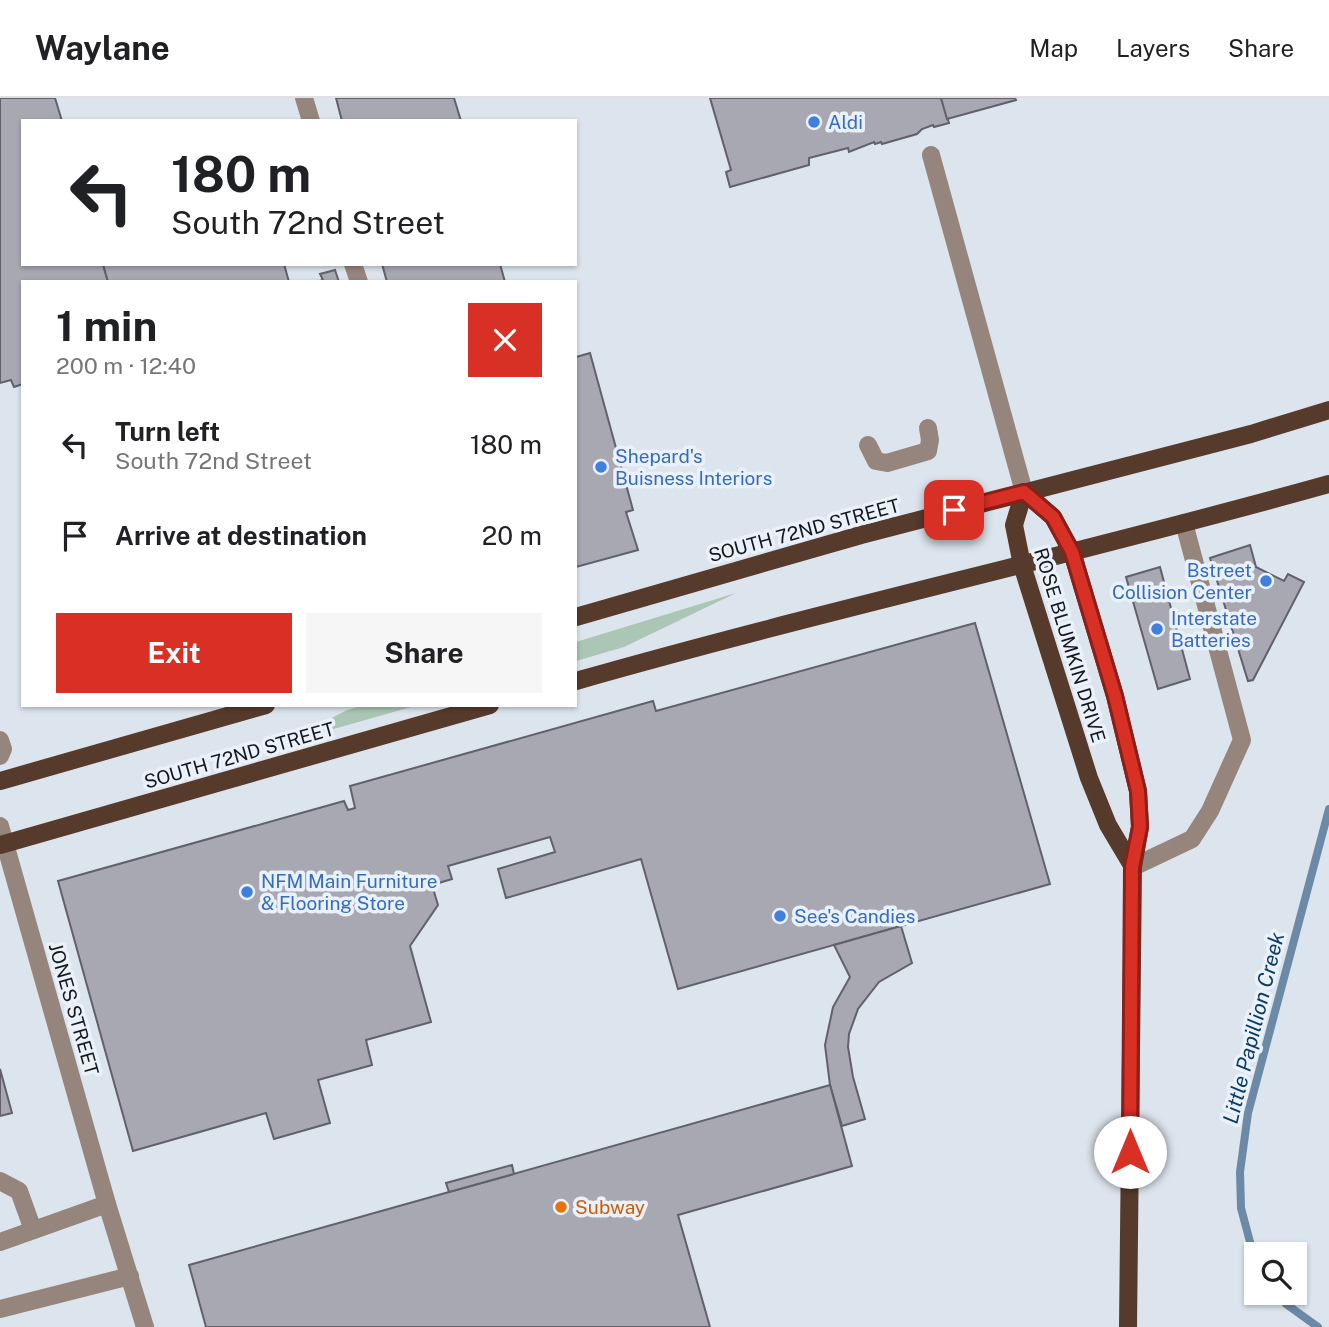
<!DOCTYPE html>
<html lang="en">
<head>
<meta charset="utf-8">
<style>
  body { margin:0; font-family:"Public Sans",sans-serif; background:#f6f6f6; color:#202124; height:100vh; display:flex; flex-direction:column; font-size:26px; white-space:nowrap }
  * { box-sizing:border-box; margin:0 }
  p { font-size:23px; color:#757577 }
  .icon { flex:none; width:38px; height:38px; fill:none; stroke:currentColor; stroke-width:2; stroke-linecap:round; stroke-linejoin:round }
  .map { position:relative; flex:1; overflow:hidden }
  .sheet { position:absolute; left:21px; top:182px; width:556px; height:427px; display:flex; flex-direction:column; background:#fff; border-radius:0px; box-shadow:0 2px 5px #0004 }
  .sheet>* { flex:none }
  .top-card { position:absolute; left:21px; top:21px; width:556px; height:147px; border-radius:0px; box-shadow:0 2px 5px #0004; background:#fff; color:#202124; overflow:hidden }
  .fabs { position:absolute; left:1244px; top:1144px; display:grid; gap:14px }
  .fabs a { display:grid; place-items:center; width:63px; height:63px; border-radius:0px; background:#fff; box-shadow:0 2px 5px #0004; font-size:35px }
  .pin { position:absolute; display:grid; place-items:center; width:60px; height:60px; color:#fff; margin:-30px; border-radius:14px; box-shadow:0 4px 10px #0006 }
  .me { position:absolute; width:77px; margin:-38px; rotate:0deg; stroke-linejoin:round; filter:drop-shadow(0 0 5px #0008) }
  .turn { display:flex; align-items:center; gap:24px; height:147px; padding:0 35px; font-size:32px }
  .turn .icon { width:91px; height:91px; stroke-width:2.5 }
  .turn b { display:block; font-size:49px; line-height:60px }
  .round { display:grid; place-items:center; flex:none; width:74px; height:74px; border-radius:0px; background:#f6f6f6 }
  .overview { display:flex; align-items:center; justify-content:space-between; height:119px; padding:0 35px }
  h1 { font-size:42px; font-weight:700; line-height:52px }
  .action { display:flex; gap:14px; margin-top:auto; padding:14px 35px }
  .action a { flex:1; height:80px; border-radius:0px; background:#d93025; color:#fff; font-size:28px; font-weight:700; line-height:80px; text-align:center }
  .action a+a { background:#f6f6f6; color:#202124 }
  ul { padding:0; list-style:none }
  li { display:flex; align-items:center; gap:21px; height:91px; padding:0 35px }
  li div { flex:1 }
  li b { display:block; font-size:26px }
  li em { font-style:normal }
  header { display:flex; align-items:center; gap:42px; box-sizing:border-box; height:98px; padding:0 35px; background:#fff; border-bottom:2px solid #e0e0e0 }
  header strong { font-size:33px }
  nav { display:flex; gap:38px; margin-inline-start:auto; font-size:24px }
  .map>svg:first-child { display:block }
  .green { fill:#abc6b4 }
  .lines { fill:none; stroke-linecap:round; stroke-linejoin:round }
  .stream { stroke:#6c89a5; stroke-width:8 }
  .building { fill:#a8a8b3; stroke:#61616b; stroke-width:2 }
  .minor { stroke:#96857d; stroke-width:18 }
  .major { stroke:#563a2c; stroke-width:18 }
  .route-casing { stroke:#8d1f18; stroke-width:18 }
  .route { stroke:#d93025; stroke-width:12 }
  .shop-dot { fill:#3f7fe0; stroke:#eaf1fb; stroke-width:2.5 }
  .food-dot { fill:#e8710a; stroke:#eaf1fb; stroke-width:2.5 }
  .labels { text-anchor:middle; stroke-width:7; stroke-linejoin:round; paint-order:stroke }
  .shop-label { font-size:19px; fill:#366cbe; stroke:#eaf1fb; text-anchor:start }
  .street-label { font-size:19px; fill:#15181b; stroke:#eaf1fb }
  .food-label { font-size:19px; fill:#c56008; stroke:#eaf1fb; text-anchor:start }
  .water-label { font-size:21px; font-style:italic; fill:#0c3d63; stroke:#eaf1fb }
</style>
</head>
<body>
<header>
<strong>Waylane</strong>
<nav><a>Map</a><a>Layers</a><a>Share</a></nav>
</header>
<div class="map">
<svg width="1329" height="1229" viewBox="0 0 1329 1229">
  <rect width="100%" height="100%" fill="#dce4ed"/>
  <g class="green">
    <path d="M736,495l-112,54 -48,14v-19z"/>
    <path d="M364,607h54l-137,39 66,-34z"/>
  </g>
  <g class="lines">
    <g class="stream">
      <path d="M1256,1160l-6,-16 -9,-34 -1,-36 8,-59 81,-304"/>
      <path d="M1278,1195l8,11 32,23"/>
    </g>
  </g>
  <g class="building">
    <path d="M0,0h55l7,23h-39v143h80l5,18h-85v102l-9,3 -3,-7 -11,3z"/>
    <path d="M336,0h118l7,23h-119z"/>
    <path d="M710,0h231l8,25 -15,4 -1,-2 -11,4 -5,5 -35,10 -1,-2 -6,2 -1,-2 -25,10 -1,-4 -39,10v7l-79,22 -4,-15 5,-2z"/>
    <path d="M941,0h74l1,2 -69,19z"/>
    <path d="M103,166h181l5,18h-181z"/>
    <path d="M382,166h118l5,18h-118z"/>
    <path d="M335,172l4,12h-23l7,-2 -3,-6z"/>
    <path d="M590,255l43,157 -7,2 12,38 -62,17v-210z"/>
    <path d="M1250,447l6,22 28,14 4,-7 16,8 -51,98 -5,1 -38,-123z"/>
    <path d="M1160,469l30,112 -32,10 -32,-112z"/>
    <path d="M975,525l75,261 -372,105 -37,-130 -135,39 -8,-29 57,-17 -5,-15 -102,29 4,13 -20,6 6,20 -28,41 21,76 -65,18 6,25 -54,15 12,43 -56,16 -8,-26 -133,38 -75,-270 286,-80 4,9 7,-2 -5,-22 303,-85 3,10z"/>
    <path d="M901,828l11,37 -33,19 -21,27 -9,25 -1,13 5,30 12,42 -23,7 -12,-41 -5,-40 8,-38 17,-30 -16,-32z"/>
    <path d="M0,971l12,44 -12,3z"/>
    <path d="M830,987l22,81 -174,49 32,112h-504l-17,-62z"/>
    <path d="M512,1067l2,9 -65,18 -3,-9z"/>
  </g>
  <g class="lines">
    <g class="minor">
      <path d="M304,0l7,23"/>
      <path d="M931,57l93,337"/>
      <path d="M353,166l6,18"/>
      <path d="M868,347l8,16 11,2 41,-12 2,-11 -2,-12"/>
      <path d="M0,642l3,9 -3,7"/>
      <path d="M0,728l107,378 38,123"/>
      <path d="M1133,769l59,-28 18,-28 32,-71 -58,-217"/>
      <path d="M0,1083l19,10 14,39"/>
      <path d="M0,1144l107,-38"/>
      <path d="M0,1211l130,-33"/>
    </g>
    <g class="major">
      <path d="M576,519l285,-82 390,-101 78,-24"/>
      <path d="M576,583c249,-71 503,-127 753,-197"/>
      <path d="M0,683l266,-76"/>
      <path d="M0,747l490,-140"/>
      <path d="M1128,1229l5,-460 7,-40 -2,-36 -23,-95 -43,-144 -19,-35 -29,-25 -10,33 8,40 67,213 19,47 25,42"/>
    </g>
  </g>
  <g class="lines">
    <g class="route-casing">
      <path id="route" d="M954,412l70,-18 29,25 19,35 43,144 23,95 2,36 -8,40 -2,285"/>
    </g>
    <use href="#route" class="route"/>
  </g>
  <g class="shop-dot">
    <circle cx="814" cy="24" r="7"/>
    <circle cx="601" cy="369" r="7"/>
    <circle cx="1266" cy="483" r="7"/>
    <circle cx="1157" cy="531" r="7"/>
    <circle cx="247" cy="794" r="7"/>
    <circle cx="780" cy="818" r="7"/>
  </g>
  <circle class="food-dot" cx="561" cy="1109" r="7"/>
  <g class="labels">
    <g class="shop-label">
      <text x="828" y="31">Aldi</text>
      <text x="615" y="365">Shepard's<tspan x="615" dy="22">Buisness Interiors</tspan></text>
      <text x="1252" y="479" text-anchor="end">Bstreet<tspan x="1252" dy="22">Collision Center</tspan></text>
      <text x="1171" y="527">Interstate<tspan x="1171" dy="22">Batteries</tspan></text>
      <text x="261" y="790">NFM Main Furniture<tspan x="261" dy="22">&amp; Flooring Store</tspan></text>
      <text x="794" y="825">See's Candies</text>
    </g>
    <g class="street-label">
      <text transform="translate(804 432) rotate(-15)" y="7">SOUTH 72ND STREET</text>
      <text transform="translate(1070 547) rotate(73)" y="7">ROSE BLUMKIN DRIVE</text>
      <text transform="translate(239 657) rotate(-16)" y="7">SOUTH 72ND STREET</text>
      <text transform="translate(74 911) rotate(74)" y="7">JONES STREET</text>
    </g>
    <g class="food-label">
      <text x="575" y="1116">Subway</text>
    </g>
    <g class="water-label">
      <text transform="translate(1254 930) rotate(-76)" y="7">Little Papillion Creek</text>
    </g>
  </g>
</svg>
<div class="fabs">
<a><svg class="icon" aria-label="search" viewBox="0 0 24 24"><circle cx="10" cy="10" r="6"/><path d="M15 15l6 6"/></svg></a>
</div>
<div class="pin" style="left:954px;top:412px;background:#d93025"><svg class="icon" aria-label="arrive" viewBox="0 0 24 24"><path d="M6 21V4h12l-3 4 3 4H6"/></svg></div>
<svg class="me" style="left:1130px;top:1054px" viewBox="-20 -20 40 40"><circle r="19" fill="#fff"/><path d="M0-13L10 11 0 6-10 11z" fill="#d93025"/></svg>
<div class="top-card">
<div class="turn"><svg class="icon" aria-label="left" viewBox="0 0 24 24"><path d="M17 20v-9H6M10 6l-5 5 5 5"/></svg><div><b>180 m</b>South 72nd Street</div></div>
</div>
<section class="sheet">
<div class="overview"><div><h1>1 min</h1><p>200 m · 12:40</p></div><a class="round" style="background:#d93025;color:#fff"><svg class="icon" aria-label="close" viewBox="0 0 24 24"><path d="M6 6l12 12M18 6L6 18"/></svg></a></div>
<ul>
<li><svg class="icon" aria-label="left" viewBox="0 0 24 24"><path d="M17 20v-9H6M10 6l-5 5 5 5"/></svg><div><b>Turn left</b><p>South 72nd Street</p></div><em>180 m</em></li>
<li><svg class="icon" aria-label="arrive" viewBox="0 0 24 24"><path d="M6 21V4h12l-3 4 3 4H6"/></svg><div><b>Arrive at destination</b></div><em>20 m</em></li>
</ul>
<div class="action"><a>Exit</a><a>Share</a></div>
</section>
</div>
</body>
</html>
